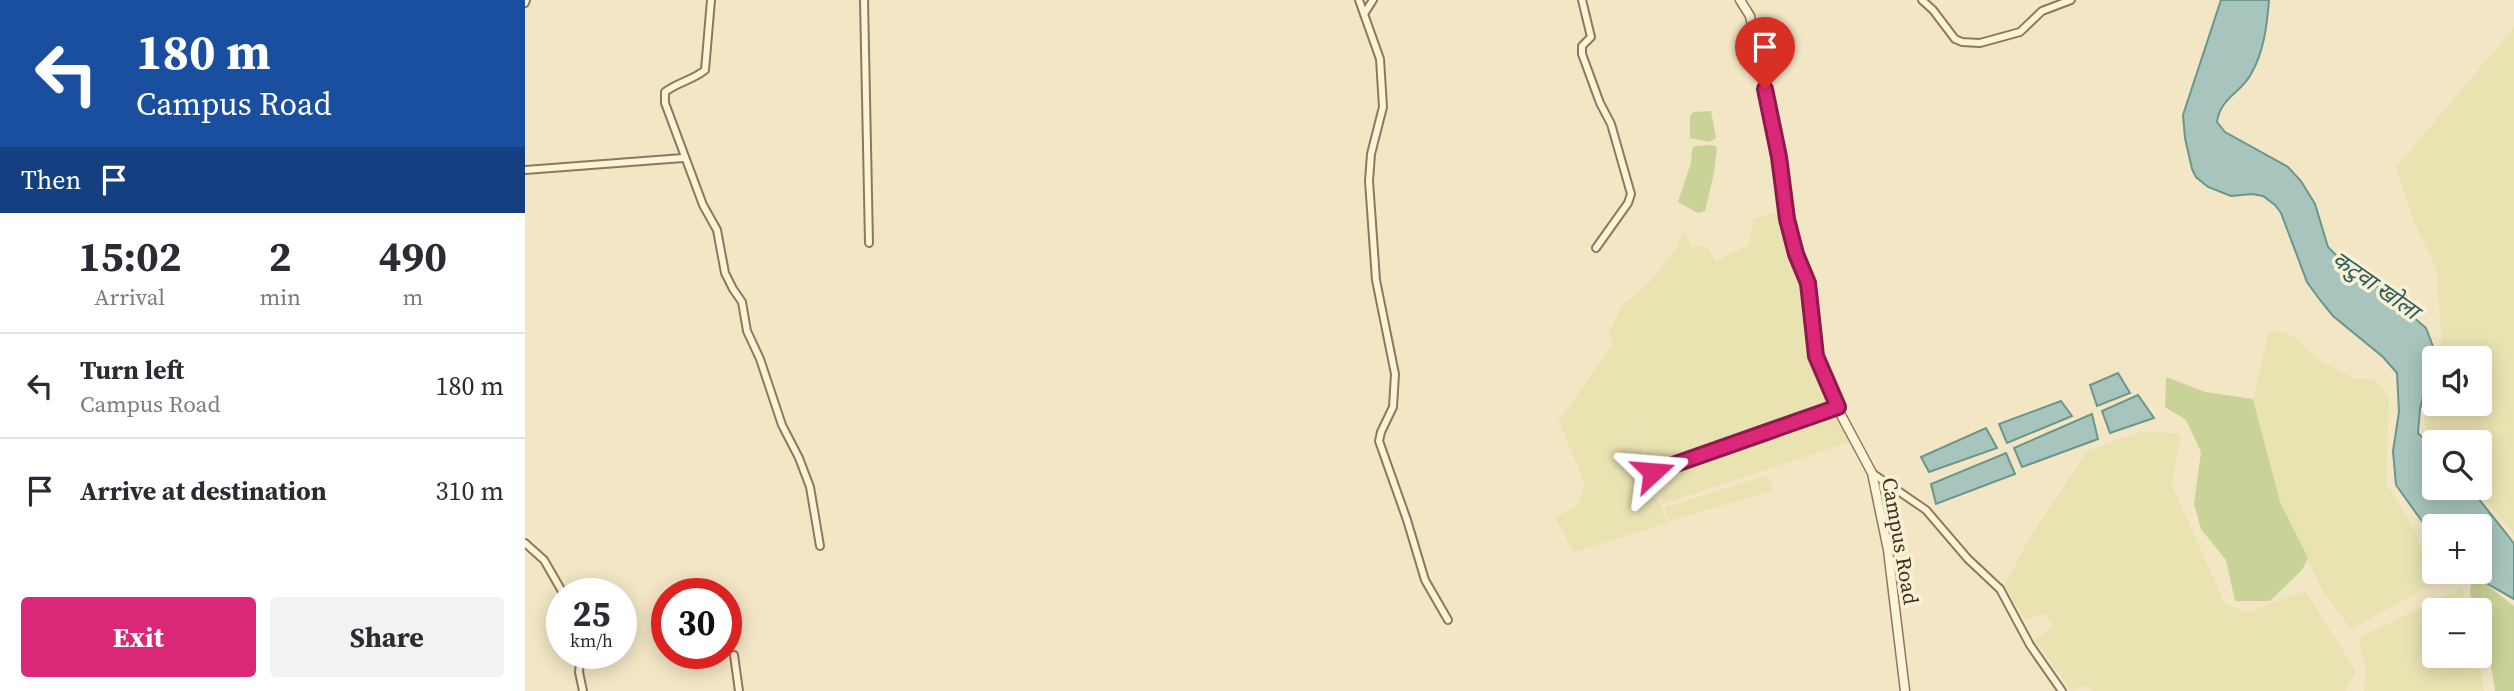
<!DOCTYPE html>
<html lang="en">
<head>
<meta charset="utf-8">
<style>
  body { margin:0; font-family:"Source Serif 4","Noto Sans Devanagari",serif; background:#f2f2f3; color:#2b2b33; height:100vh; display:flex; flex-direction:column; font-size:26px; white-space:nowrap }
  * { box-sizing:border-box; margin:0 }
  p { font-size:23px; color:#7c7c81 }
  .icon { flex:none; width:38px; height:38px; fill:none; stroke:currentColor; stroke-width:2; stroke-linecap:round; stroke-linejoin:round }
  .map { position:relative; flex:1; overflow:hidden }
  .panel { display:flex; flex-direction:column; background:#fff; width:525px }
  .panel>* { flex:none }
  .hud { background:#1a4fa0; color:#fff; overflow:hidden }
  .buttons { position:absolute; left:1897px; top:346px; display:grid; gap:14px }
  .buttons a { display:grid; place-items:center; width:70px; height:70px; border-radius:7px; background:#fff; box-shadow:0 4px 18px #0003; font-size:35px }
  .speed { position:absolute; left:21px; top:578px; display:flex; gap:14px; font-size:35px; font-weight:700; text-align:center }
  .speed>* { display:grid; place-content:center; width:91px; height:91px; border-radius:50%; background:#fff; box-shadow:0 4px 18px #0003; line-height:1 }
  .speed small { font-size:18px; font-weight:400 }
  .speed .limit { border:10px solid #d22; background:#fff; color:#111 }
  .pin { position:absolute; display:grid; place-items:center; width:60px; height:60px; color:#fff; margin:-72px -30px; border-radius:50% 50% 50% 0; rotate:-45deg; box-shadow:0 0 7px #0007 }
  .pin .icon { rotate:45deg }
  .me { position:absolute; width:77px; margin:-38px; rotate:71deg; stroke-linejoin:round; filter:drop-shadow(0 0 5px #0008) }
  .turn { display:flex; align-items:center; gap:24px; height:147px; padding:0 21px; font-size:32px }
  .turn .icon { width:91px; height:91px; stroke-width:2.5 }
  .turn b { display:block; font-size:49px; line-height:60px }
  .then { display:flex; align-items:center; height:66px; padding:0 21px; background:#0003; gap:14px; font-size:26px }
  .eta { display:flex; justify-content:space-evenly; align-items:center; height:119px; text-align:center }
  .eta b { font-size:42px; font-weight:700; line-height:49px }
  .action { display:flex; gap:14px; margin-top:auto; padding:14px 21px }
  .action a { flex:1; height:80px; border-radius:7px; background:#db2777; color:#fff; font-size:28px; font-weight:700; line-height:80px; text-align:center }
  .action a+a { background:#f2f2f3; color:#2b2b33 }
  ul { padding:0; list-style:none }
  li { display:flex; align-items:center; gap:21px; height:105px; padding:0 21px; border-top:2px solid #e1e1e2 }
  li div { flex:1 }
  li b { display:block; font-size:26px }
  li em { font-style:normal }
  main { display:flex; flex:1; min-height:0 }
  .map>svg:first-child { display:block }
  .farmland { fill:#e9e2b1 }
  .green { fill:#c9d297 }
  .water { fill:#a7c5bd; stroke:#6c958c; stroke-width:2 }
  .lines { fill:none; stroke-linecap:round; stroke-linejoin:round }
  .minor-casing { stroke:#8f7859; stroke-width:10 }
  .tertiary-casing { stroke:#8f7859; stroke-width:11 }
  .minor { stroke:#fcf3d9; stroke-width:6 }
  .tertiary { stroke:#fcf3d9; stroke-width:8 }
  .route-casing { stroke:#8e194d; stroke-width:18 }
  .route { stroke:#db2777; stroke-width:12 }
  .labels { text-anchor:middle; stroke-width:7; stroke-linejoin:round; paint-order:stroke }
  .street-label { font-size:21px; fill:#3e2f1e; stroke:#f9f0d5 }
  .water-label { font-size:23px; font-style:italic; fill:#2c5f5e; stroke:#f9f0d5 }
</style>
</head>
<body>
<main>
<section class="panel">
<div class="hud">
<div class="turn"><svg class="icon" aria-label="left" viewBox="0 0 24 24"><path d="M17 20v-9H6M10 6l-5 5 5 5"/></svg><div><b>180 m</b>Campus Road</div></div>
<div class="then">Then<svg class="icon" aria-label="arrive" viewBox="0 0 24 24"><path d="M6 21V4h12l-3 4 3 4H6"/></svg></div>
</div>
<div class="eta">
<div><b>15:02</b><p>Arrival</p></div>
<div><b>2</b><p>min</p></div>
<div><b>490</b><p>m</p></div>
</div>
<ul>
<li><svg class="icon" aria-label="left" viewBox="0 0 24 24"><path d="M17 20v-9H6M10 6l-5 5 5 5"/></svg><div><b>Turn left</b><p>Campus Road</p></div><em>180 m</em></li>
<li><svg class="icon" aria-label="arrive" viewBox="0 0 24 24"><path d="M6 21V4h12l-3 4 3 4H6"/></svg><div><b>Arrive at destination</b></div><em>310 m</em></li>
</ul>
<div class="action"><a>Exit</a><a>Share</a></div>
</section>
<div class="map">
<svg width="1989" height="691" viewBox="0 0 1989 691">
  <rect width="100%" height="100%" fill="#f2e6c5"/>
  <g class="farmland">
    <path d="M1989,28v505l-39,-45h5v-45h-45l-8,-9 -3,-14 10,-44v28h46v-45h-42l4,-18 -6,-74 -20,-41 -20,-59z"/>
    <path d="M1256,211l52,194 -182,63 -24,-75 22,77 18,53 -93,29 -19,-34 23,-13 7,-21 -26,-63 54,-77 -4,-11 13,-28 28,-23 26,-34 8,-17 8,16 14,-1 10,16 33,-17 4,-26z"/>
    <path d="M1753,331l15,5 29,26 32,16 21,2 14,17 -3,86 30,49 17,52 -82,45 -27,-36 -44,-91 -27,-103 16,-67z"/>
    <path d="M1310,412l14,30 -186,62 -11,-27z"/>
    <path d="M1617,431l39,3 -9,52 53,118 21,9 59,-22 51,80 -11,20h-253l-3,-6 -18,5 -36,-50 19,-14 -9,-13 -19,7 -22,-34 26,-49 58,-86z"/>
    <path d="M1243,475l6,15 -105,31 -4,-14z"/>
    <path d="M1937,588l5,23h-33v45h43l7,35h-120l2,-21 -8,-32z"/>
  </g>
  <g class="green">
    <path d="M1186,111l5,27 -6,4 -20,-4v-22l3,-4z"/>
    <path d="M1186,145l6,2 -3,26 -9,38 -7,2 -20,-11 13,-39 1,-14 3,-3z"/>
    <path d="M1641,377l39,15 48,7 27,103 28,56 -6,12 -32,31h-35l-9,-41 -25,-31 -7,-25 7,-52 -15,-32 -21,-13z"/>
    <path d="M1949,578l5,1 35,27v85h-19l-7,-45 -8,-24v-11h-5c-4,-13 -8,-20 -1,-33z"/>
  </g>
  <g class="water">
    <path d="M1696,0h48c-2,25 -5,52 -18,74 -10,19 -31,24 -34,48l8,10 63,35 13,14 14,23 13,43 19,19 38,26 41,36 8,21 -14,60 -2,24 16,16v39h36l39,49 5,7v55l-47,-27h13v-45h-46v11l-38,-53 -3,-34 6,-39 -2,-39 -14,-16 -50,-41 -13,-16 -13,-18 -26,-69 -6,-8 -12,-9 -11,-2 -21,2 -23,-9 -12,-10 -4,-8 -7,-31 -2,-23z"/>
    <path d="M1593,373l12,20 -33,13 -7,-21z"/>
    <path d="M1613,395l16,23 -44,15 -8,-22z"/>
    <path d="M1536,401l11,15 -65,27 -8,-19z"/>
    <path d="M1567,414l6,25 -76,28 -8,-19z"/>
    <path d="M1461,428l11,20 -68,24 -8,-15z"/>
    <path d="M1481,453l9,21 -79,30 -5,-20z"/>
  </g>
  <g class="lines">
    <g class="minor-casing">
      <g id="minor">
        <path d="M186,0l-6,70c-12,10 -27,12 -40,22v11l38,102 14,25 8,43 8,16 9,13 5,29 13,28 22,66 17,33 11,29 10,59"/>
        <path d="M339,0l5,243"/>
        <path d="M834,0l21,59 3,48 -12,47 -2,27 7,99 19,94 -2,33 -12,25 -2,9 28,79 18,60 23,40"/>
        <path d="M1057,0l9,37 -9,9v8l18,49 11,21 20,70 -3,9 -32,45"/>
        <path d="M1397,0l11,10 22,29 7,3 18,1 40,-11 22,-21 29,-11"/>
        <path d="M0,3l1,-3"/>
        <path d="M839,14l9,-14"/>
        <path d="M0,170l158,-12"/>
        <path d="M1128,473l185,-66"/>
        <path d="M1347,473l54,37 42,49 32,30 30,56 32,46"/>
        <path d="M0,543l19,17 19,33"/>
        <path d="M56,653l-2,19 4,19"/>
        <path d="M209,655l5,36"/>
      </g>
    </g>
    <g class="tertiary-casing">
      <path id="tertiary" d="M1215,0l10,16 29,141 8,62 9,35 12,29 8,73 25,59 31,58 16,77 17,141"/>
    </g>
    <use href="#minor" class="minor"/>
    <use href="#tertiary" class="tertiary"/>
  </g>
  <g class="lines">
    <g class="route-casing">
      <path id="route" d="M1128,472l185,-65 -22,-51 -8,-73 -12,-29 -9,-35 -8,-62 -14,-68"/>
    </g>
    <use href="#route" class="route"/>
  </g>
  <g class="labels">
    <g class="street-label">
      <text transform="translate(1375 541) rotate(80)" y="7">Campus Road</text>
    </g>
    <g class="water-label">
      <text transform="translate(1851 285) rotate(35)" y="8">कटुवा खोला</text>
    </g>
  </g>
</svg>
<div class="buttons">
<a><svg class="icon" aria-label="sound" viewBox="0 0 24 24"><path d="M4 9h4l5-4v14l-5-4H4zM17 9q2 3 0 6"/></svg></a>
<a><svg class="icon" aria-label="search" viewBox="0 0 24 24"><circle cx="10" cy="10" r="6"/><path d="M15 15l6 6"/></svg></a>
<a>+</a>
<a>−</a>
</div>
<div class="speed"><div>25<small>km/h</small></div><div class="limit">30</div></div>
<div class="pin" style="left:1240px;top:89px;background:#d93025"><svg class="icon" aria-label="arrive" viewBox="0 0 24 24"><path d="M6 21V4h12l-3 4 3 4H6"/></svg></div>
<svg class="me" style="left:1128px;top:472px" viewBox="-20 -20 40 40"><path d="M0-17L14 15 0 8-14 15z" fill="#db2777" stroke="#fff" stroke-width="4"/></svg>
</div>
</main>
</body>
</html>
